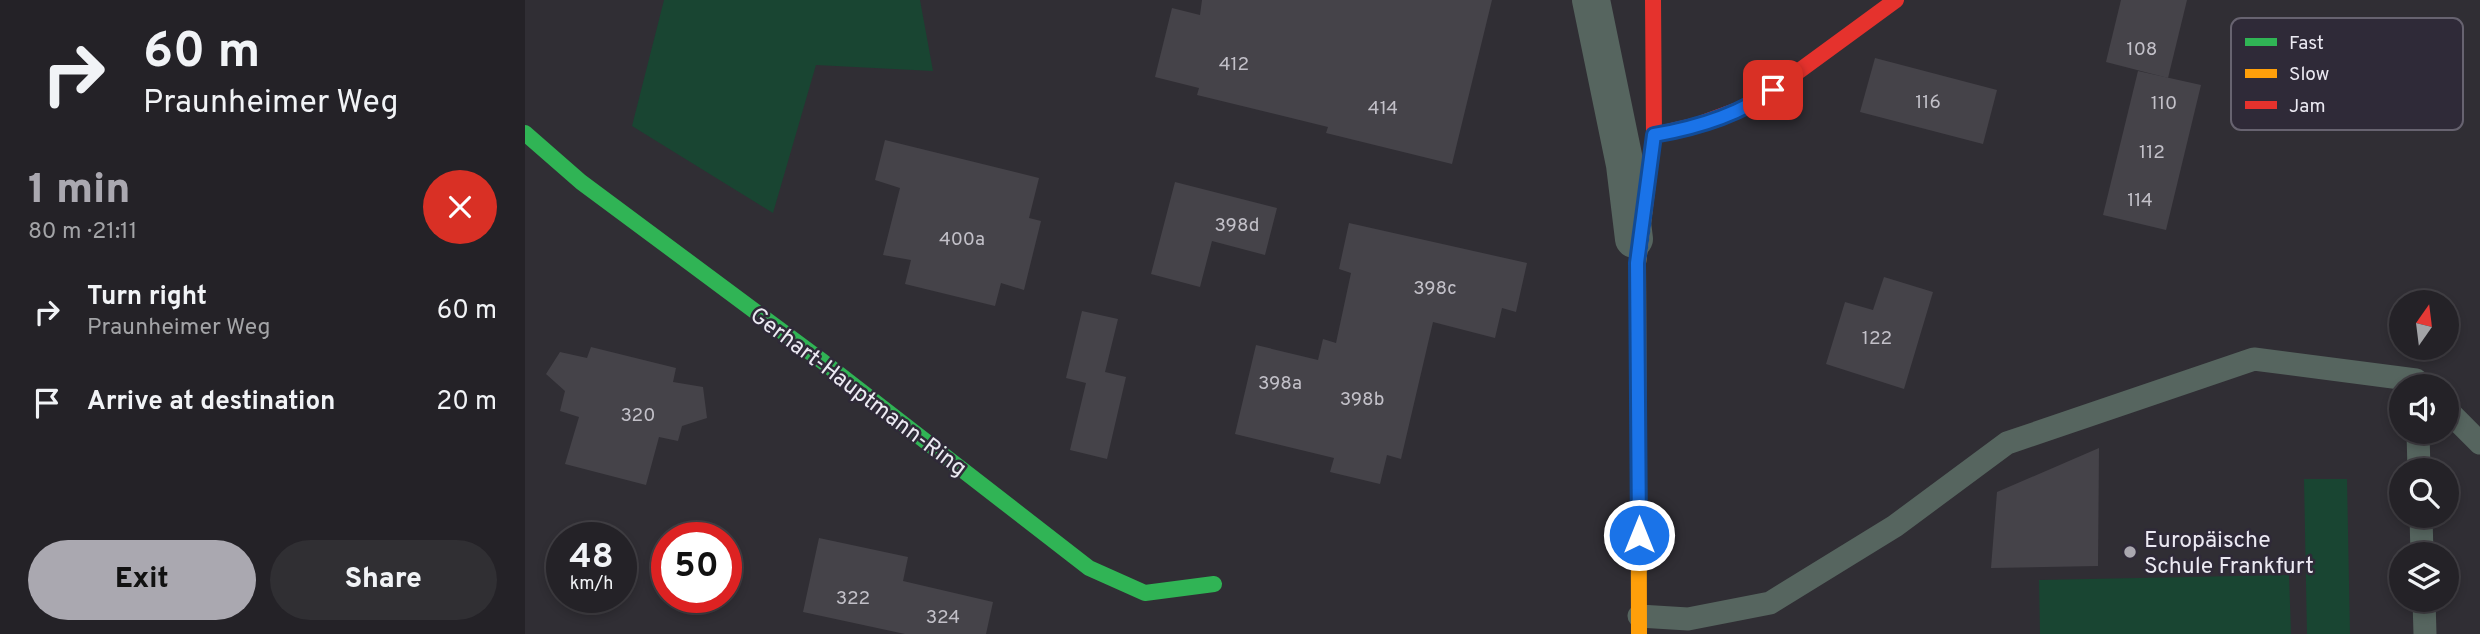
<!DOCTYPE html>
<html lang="en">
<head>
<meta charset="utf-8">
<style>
  body { margin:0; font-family:Overpass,sans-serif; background:#302f33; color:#f1f3f6; height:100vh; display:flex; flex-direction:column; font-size:26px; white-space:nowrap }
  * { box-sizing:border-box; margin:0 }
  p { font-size:23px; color:#a3a4a7 }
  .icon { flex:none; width:38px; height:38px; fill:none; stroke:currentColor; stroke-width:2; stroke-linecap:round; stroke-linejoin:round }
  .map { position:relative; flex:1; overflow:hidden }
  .panel { display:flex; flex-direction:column; background:#242227; width:525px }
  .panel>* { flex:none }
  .banner { background:#242227; color:#f1f3f6; overflow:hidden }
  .needle { width:46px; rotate:14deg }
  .buttons { position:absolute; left:1864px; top:290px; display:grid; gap:14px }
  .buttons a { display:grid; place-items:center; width:70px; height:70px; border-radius:50%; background:#242227; box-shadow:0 4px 10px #0003,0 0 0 2px #413f44; font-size:35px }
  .speed { position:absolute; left:21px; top:522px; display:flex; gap:14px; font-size:35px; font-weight:700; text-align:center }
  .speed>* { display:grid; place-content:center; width:91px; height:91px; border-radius:50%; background:#242227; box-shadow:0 4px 10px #0003,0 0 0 2px #413f44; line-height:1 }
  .speed small { font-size:18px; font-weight:400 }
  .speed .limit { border:10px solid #d22; background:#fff; color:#111 }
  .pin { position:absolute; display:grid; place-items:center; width:60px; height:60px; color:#fff; margin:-30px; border-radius:14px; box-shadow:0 4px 10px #0006 }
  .me { position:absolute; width:77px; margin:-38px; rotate:0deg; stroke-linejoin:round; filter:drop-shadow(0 0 5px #0008) }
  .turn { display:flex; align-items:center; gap:24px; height:147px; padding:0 28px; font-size:32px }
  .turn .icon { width:91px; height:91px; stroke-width:2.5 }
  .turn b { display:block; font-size:49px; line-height:60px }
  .round { display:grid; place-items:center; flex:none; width:74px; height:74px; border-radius:37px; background:#302f33 }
  .headline { display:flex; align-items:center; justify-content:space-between; height:119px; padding:0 28px }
  h1 { font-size:42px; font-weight:800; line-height:52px; color:#aaa8b0 }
  .button { display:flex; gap:14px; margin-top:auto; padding:14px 28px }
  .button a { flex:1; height:80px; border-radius:42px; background:#aaa8b0; color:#111; font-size:28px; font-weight:800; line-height:80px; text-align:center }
  .button a+a { background:#302f33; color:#f1f3f6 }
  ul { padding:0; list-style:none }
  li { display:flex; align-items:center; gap:21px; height:91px; padding:0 28px }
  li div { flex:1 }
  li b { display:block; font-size:26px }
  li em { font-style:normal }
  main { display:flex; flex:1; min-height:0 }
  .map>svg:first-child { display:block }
  .green { fill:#194532 }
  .building { fill:#454349 }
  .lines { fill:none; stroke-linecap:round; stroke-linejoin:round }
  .lane { stroke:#56655f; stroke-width:23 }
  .street { stroke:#56655f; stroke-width:38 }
  .fast { stroke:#30b455; stroke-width:16 }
  .slow { stroke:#ff9f0a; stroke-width:16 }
  .jam { stroke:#e5322d; stroke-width:16 }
  .route-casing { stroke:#114b97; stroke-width:18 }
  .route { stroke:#1a73e8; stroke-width:12 }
  .poi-dot { fill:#aaa8b0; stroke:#2f2a38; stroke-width:2.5 }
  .labels { text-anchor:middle; stroke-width:5; stroke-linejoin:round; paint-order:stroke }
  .number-label { font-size:19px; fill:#c2c0c8 }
  .street-label { font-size:23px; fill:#ebe9f2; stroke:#2f2a38 }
  .poi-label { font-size:23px; fill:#ebe9f2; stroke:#2f2a38; text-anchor:start }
  .key { fill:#2f2a38; stroke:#676370; stroke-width:2 }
  .key-label { font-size:19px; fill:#ebe9f2 }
</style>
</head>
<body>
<main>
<section class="panel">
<div class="banner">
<div class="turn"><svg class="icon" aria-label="right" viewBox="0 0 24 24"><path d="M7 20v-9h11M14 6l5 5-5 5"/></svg><div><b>60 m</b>Praunheimer Weg</div></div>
</div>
<div class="headline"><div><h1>1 min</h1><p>80 m · 21:11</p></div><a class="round" style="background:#d93025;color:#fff"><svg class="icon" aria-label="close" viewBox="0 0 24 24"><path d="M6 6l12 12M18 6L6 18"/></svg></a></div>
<ul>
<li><svg class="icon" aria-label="right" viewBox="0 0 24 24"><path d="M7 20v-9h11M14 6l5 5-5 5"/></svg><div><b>Turn right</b><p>Praunheimer Weg</p></div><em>60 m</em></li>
<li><svg class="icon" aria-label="arrive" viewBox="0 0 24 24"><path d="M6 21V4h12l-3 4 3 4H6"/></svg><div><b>Arrive at destination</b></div><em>20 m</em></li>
</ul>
<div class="button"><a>Exit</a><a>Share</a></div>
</section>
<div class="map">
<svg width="1955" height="634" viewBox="0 0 1955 634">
  <rect width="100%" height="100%" fill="#302e34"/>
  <g class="green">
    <path d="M139,0h256l13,71 -117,-6 -43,148 -141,-87z"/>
    <path d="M1779,479h43l3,155h-43z"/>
    <path d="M1764,575l2,59h-251l-1,-54z"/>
  </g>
  <g class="building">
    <path d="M677,0h290l-40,164 -126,-31 2,-6 -131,-32 2,-7 -44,-11 17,-69 28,7z"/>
    <path d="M1596,0h66l-19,78 -62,-16z"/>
    <path d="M1350,58l122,32 -14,54 -123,-32z"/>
    <path d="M1613,71l63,14 -35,145 -63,-15z"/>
    <path d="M360,140l154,38 -10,40 12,3 -17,69 -23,-7 -6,23 -90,-22 6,-24 -28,-5 17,-67 -25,-8z"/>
    <path d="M650,182l102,26 -12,47 -53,-14 -12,46 -49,-13z"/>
    <path d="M824,223l178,40 -11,49 -14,-4 -7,30 -62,-16 -32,137 -14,-4 -7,29 -50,-12 4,-14 -99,-24 21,-89 62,15 5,-21 13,4 15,-70 -12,-4z"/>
    <path d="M1359,277l49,15 -29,97 -78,-25 19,-62 28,8z"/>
    <path d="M557,311l36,8 -13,53 21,5 -19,82 -37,-9 16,-67 -20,-5z"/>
    <path d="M66,347l85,21 -3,14 30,5 4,31 -25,8 -4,15 -19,-4 -13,48 -81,-21 14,-47 -19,-6 5,-20 -19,-17 14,-22 27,6z"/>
    <path d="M1574,448l-1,118 -107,2 6,-76z"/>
    <path d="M294,538l89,19 -5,24 90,21 -7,32h-81l-102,-22z"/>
  </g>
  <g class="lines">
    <g class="lane">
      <path d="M1922,410l33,33"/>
      <path d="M1893,432l1,39"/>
      <path d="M1896,516l1,39"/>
      <path d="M1899,600l1,34"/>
      <path d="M1114,616l49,3 82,-16 125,-77 112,-83 247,-84 162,21 7,7"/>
    </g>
    <path class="street" d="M1066,0l34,165 9,74"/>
    <path class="fast" d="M0,133l56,49 241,179 267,207 56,25 69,-9"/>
    <path class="slow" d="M1114,634l-1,-371 7,-56"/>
    <g class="jam">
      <path d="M1129,135l43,-10 57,-21 142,-104"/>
      <path d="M1120,207l9,-72 -1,-135"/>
    </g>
  </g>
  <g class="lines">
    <g class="route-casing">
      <path id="route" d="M1114,535l-2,-272 17,-128c41,-7 85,-20 119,-45"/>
    </g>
    <use href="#route" class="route"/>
  </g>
  <circle class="poi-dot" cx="1605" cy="552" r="7"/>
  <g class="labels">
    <g class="number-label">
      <text x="1617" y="55">108</text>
      <text x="709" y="70">412</text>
      <text x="1403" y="108">116</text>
      <text x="1639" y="109">110</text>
      <text x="858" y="114">414</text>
      <text x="1627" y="158">112</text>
      <text x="1615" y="206">114</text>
      <text x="712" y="231">398d</text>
      <text x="437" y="245">400a</text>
      <text x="910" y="294">398c</text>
      <text x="1352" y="344">122</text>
      <text x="755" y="389">398a</text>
      <text x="837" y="405">398b</text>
      <text x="113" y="421">320</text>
      <text x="328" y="604">322</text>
      <text x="418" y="623">324</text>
    </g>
    <g class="street-label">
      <text transform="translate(334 391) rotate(37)" y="8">Gerhart-Hauptmann-Ring</text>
    </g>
    <g class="poi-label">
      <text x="1619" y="547">Europäische<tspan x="1619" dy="26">Schule Frankfurt</tspan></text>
    </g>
  </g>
  <rect x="1706" y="18" width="232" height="112" rx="10" class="key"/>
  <rect x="1720" y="38" width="32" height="8" fill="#30b455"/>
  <rect x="1720" y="69" width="32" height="9" fill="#ff9f0a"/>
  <rect x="1720" y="101" width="32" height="8" fill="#e5322d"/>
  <g class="key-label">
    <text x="1764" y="49">Fast</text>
    <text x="1764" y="80">Slow</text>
    <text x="1764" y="112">Jam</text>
  </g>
</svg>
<div class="buttons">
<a><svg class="needle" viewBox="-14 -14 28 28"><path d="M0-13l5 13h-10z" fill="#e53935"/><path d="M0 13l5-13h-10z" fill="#a3a4a7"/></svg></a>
<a><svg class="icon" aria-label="sound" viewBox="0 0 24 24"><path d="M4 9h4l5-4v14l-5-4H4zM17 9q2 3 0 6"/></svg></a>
<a><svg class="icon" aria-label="search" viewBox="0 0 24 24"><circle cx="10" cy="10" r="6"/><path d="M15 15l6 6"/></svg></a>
<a><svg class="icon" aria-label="layers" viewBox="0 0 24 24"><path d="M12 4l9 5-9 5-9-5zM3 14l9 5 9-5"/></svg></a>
</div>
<div class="speed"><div>48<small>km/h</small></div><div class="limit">50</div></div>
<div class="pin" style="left:1248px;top:90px;background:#d93025"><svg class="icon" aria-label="arrive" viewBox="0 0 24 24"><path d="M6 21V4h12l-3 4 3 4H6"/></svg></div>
<svg class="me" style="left:1114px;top:535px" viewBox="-20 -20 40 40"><circle r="17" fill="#1a73e8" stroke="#fff" stroke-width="3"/><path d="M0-11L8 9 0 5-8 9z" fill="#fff"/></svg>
</div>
</main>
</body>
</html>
